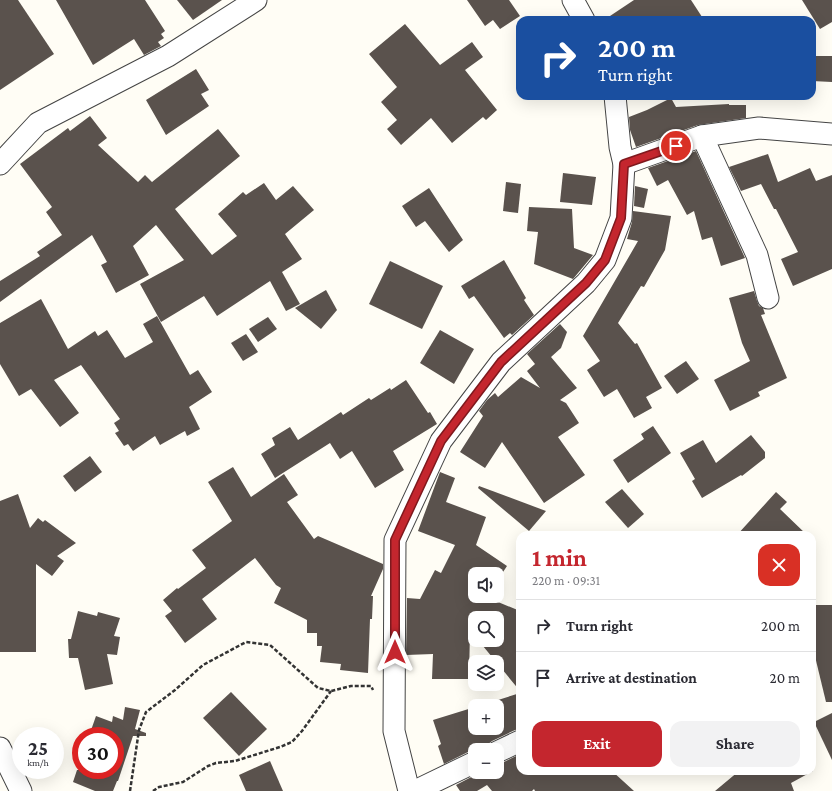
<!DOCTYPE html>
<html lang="en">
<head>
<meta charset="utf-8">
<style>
  body { margin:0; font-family:"Crimson Pro",serif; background:#f2f2f3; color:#2b2b33; height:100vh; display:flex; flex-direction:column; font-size:15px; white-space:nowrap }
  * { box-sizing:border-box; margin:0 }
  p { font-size:13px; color:#7c7c81 }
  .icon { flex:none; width:22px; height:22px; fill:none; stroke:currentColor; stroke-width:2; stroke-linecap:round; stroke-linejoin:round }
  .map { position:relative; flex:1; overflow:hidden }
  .details { position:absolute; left:516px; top:531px; width:300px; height:244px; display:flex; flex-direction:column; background:#fff; border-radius:12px; box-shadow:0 4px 16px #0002 }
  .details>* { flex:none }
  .guide { position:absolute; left:516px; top:16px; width:300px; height:84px; border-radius:12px; box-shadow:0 4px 16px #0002; background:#1a4fa0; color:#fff; overflow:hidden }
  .controls { position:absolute; left:468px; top:567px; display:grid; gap:8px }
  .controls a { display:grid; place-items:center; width:36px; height:36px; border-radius:8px; background:#fff; box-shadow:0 4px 16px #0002; font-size:20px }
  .speed { position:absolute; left:12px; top:727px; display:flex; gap:8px; font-size:20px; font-weight:700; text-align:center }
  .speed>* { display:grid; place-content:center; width:52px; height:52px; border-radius:50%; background:#fff; box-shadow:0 4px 16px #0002; line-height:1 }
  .speed small { font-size:10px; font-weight:400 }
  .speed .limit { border:6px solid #d22; background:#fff; color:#111 }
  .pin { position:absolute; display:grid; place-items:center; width:34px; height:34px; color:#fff; margin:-17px; border:2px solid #fff; border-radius:50%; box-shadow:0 1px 4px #0007 }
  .me { position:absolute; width:44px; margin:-22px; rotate:0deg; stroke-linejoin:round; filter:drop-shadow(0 0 3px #0008) }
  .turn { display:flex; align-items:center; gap:14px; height:84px; padding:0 16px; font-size:18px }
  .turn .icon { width:52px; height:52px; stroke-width:2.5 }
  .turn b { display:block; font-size:28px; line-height:34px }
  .round { display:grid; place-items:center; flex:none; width:42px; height:42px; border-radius:12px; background:#f2f2f3 }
  .summary { display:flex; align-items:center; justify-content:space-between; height:68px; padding:0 16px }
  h1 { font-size:24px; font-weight:700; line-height:30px; color:#c4262e }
  .action { display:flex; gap:8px; margin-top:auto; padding:8px 16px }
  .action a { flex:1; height:46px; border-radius:12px; background:#c4262e; color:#fff; font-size:16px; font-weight:700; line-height:46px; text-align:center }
  .action a+a { background:#f2f2f3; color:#2b2b33 }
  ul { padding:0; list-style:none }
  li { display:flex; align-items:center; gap:12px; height:52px; padding:0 16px; border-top:1px solid #e1e1e2 }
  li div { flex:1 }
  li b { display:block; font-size:15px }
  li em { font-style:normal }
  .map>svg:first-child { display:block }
  .building { fill:#5a524d }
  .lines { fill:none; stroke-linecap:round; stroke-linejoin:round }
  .minor-casing { stroke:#444; stroke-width:23 }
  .path { stroke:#333; stroke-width:2.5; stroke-dasharray:4 2; stroke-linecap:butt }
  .minor { stroke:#fff; stroke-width:21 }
  .route-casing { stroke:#7f191e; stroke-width:10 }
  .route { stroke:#c4262e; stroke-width:7 }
</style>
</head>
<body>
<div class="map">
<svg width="832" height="791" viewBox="0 0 832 791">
  <rect width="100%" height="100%" fill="#fffdf5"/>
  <g class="building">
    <path d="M0,0h18l36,54 -54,36z"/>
    <path d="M56,0h89l20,31 -4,3 3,4 -6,4 3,4 -17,9 -10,-16 -41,26z"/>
    <path d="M177,0h45l-29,20z"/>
    <path d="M467,0h42l11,16 -20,13 -7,-9 -8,6z"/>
    <path d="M634,0h57l13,20h-100z"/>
    <path d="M802,0h30v22l-12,7z"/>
    <path d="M405,24l35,41 32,-23 11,15 -18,13 32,40 -11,10 -3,-3 -31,26 -21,-25 -30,27 -14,-16 10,-9 -16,-18 16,-15 -28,-33z"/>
    <path d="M812,56h20v26l-20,-1z"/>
    <path d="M196,69l13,21 -8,4 8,12 -43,29 -20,-35z"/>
    <path d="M671,98l5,9 53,-3v1h17v13l-48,7 -62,22 -6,-17 -1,-13 18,-7z"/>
    <path d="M90,116l17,22 -9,7 40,37 7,-7 7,7 66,-53 22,27 -65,53 37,46 25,-19 -19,-22 25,-22 3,3 18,-12 12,17 17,-14 21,24 -29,24 17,25 -20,13 18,32 -14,7 -16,-30 -53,35 -13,-20 -43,26 -21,-38 44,-24 -28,-35 -23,21 16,29 -33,18 -15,-28 6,-3 -15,-27 -92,67v-21l40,-25 -3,-4 25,-17 -16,-23 6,-5 -32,-43 48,-36 2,3z"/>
    <path d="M696,151l49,107 -24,8 -9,-29 -10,3 -8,-29 -7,4 -19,-35 -11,6 -9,-18z"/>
    <path d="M768,154l10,28 32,-14 6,13 16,-6v94l-39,17 -12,-27 17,-7 -22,-43h-2l-13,-25 -20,7 -12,-24z"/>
    <path d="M563,173l33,4 -4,28 -32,-3z"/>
    <path d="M506,182l15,2 -3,29 -15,-2z"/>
    <path d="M635,186l13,3 -4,19 -10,-2z"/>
    <path d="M429,188l34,52 -14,12 -24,-31 -9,6 -14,-21z"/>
    <path d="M529,207l43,2 2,39 19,7 -20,24 -39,-15 4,-32 -11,-1z"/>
    <path d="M633,211l38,5 -6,34 -21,37 -3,-1 -23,37 17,21 2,-1 25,45 -16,9 6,11 -18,10 -17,-29 -13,8 -17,-27 13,-9 -17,-25 55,-95 -11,-2 5,-17z"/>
    <path d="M504,260l22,38 -2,2 10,15 -22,20 -2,-2 -6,5 -30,-42 -5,3 -8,-13z"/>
    <path d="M390,261l53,25 -21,43 -53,-25z"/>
    <path d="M326,290l11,20 -16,19 -26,-21z"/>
    <path d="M754,291l3,10 2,5 4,2 2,6 -4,1 26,63 -29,14 2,4 -30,15 -16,-31 36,-19 -8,-18 -13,-45z"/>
    <path d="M41,299l27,50 27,-18 3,5 9,-6 18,28 28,-16 -10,-18 14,-8 33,59 8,-5 14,22 -23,15 11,22 -13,7 -2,-5 -25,14 -5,-9 -22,15 -5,-7 -4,2 -9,-13 4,-2 -5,-8 6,-4 -39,-54 -27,15 25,33 -19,14 -29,-38 -12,7 -19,-32v-41z"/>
    <path d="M268,317l9,12 -19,13 -9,-13z"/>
    <path d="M560,324l7,8 -6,16 -10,9 26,31 -17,12 6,3 13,20 -21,14 27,38 -41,28 -42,-61 -17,26 -25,-16 23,-36 -4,-5 8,-11 8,-7 3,4 23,-20 19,11 -13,-17 8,-7 -8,-10z"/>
    <path d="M440,330l34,19 -20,35 -34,-21z"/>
    <path d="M246,334l12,18 -15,9 -12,-18z"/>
    <path d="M686,361l13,18 -22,15 -13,-18z"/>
    <path d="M406,380l22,33 2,-1 7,12 -44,27 11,19 -29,18 -23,-37 -12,8 -10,-16 -55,35 -14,-24 14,-9 -3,-7 18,-11 8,13 43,-28 2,3 26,-17 2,2 19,-12 1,2z"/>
    <path d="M653,426l18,27 -43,30 -15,-23 31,-21 -3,-5z"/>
    <path d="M751,435l14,17v6l-23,18 -1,-1 -39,23 -10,-17 3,-2 -15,-26 23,-13 13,23z"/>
    <path d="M90,456l12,16 -27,20 -12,-16z"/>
    <path d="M233,467l18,30 33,-23 14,21 -11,7 27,37 4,-3 65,28v5l-12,27h2l-1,23h-2l-2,54 -28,-3 1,-6 -21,-2 2,-16h-5v-13h-10v-13l-33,-17 7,-15 -5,-3 -21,-27 -53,41 15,20 -32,24 -20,-27 7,-5 -9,-11 14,-12 1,1 28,-21 -14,-18 40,-29 -24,-39z"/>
    <path d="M440,472l15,6 -9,24 40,15 -10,28 31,21 -10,15v-7h-22v22h12l-1,1 34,14v80l-42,-51h19v-22h-22v18l-5,-6 -1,49h-37l1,-25 -27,1 1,-57 13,1 15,-29 6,3 14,-28 -37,-14z"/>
    <path d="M479,486l67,25 -17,20 -51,-43z"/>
    <path d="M622,489l22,25 -16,14 -23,-26z"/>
    <path d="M776,492l11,10 -7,7 27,26h-70z"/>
    <path d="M18,494l12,34 8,-10 5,4 2,-2 31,23 -19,13 7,5 -12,15 -16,-12v88h-36v-151z"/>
    <path d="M812,605h20v97h-6l-14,-58z"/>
    <path d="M78,611l19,5 1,-4 22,6 -6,18 6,1 -3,18 -10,-1 6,30 -28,6 -7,-32h-9l-1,-19h3z"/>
    <path d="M231,692l36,37 -28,27 -36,-38z"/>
    <path d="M520,693v36l-5,1 -23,11 -5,4 -2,5 -15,1 -26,13 -6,-18 3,-2 -8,-24 42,-13v21h22v-22h-18z"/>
    <path d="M125,707l15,3 -5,19 11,4v3h-13l-15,45h-1l-4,10h-18l-22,-9 4,-12h38v-34h-26l7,-20 16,6 1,-6 10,4z"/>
    <path d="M832,713v47l-18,-38z"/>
    <path d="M520,754v17h92l22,20h-99l-1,-2 -2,2h-40l-5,-6 -10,6h-17l-4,-6 25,-13h16v-8l5,-1z"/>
    <path d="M270,761l13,30h-37l-7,-16z"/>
    <path d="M739,771h74l-22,12 3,8h-79z"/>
  </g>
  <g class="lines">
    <g class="minor-casing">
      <g id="minor">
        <path d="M573,0l11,20"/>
        <path d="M702,136l55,119 11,43"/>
        <path d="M0,164l38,-41 130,-67 88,-56"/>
        <path d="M624,164l78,-28 57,-8 73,6"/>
        <path d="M0,748l21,43"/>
        <path d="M497,752l23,-11"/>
        <path d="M409,791l-15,-60 1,-191 46,-99 60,-79 85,-79 19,-23 16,-42 3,-54 -4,-17 -5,-51"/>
        <path d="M415,791l60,-29"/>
      </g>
    </g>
    <g class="path">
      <path d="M130,791l9,-61 7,-18 29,-22 28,-25 43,-23 24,3 48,43 13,3 20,-5h20l2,4"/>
      <path d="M153,791l6,-4 24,-5 25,-16 8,-3 19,-2 45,-14 12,-5 10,-11 29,-40"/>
    </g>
    <use href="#minor" class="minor"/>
  </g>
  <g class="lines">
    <g class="route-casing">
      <path id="route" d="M395,652v-112l46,-99 60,-79 85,-79 19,-23 16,-42 3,-54 52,-18"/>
    </g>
    <use href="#route" class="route"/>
  </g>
</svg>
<div class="controls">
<a><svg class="icon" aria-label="sound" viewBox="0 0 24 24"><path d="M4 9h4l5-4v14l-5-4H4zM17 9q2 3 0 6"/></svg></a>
<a><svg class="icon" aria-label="search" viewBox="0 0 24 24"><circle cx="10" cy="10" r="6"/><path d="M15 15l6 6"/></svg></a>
<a><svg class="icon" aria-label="layers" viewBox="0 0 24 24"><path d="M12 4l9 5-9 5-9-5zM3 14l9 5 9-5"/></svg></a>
<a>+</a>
<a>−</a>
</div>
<div class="speed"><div>25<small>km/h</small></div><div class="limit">30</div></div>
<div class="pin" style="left:676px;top:146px;background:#d93025"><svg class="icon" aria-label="arrive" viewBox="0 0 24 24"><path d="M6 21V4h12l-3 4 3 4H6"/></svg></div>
<svg class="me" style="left:395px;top:652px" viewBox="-20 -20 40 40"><path d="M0-17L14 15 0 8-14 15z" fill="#c4262e" stroke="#fff" stroke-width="4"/></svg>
<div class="guide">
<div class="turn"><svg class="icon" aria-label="right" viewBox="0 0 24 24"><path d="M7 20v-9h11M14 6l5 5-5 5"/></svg><div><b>200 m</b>Turn right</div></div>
</div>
<section class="details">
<div class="summary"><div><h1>1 min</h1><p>220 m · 09:31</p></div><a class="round" style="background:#d93025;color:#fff"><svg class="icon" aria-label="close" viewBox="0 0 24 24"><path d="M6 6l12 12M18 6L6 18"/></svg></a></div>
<ul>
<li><svg class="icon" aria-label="right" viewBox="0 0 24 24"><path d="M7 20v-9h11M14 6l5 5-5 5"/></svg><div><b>Turn right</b></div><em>200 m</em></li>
<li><svg class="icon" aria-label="arrive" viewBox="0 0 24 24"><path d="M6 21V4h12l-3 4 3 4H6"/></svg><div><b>Arrive at destination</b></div><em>20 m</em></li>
</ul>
<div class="action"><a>Exit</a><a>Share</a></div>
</section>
</div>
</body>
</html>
